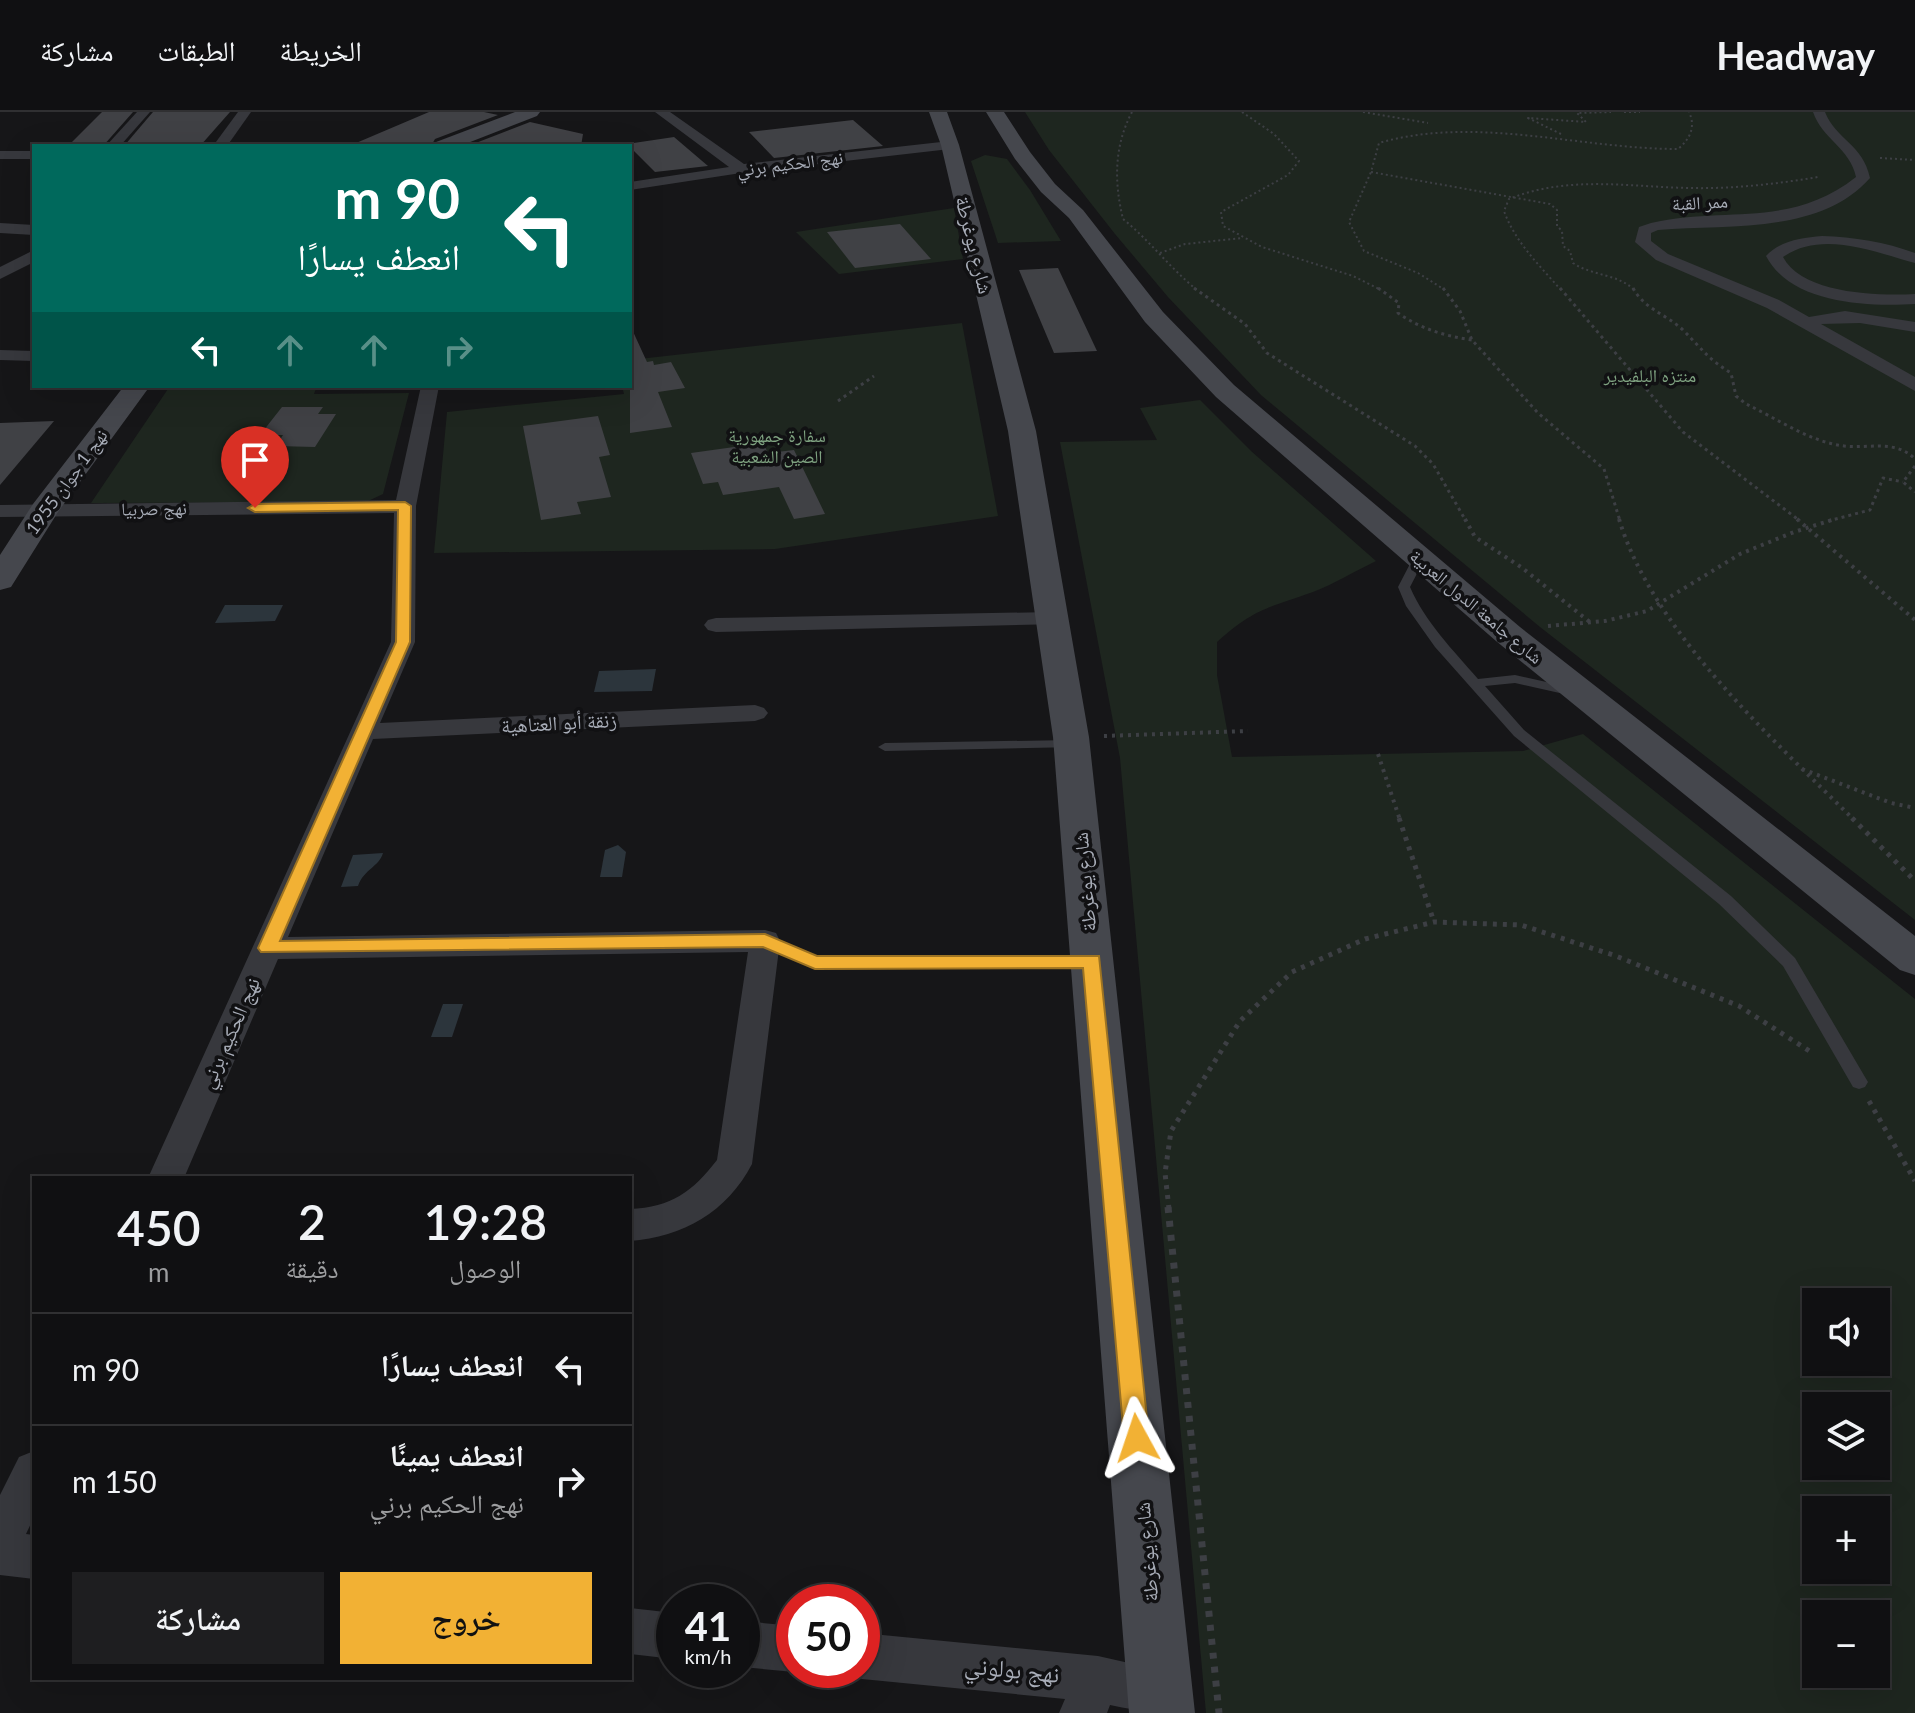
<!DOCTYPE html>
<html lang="ar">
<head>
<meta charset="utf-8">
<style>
  body { margin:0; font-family:Lato,"Noto Naskh Arabic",sans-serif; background:#1e1e20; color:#f1f3f6; direction:rtl; height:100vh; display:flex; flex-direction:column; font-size:30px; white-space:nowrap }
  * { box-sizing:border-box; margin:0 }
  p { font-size:26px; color:#9c9d9f }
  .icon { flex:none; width:44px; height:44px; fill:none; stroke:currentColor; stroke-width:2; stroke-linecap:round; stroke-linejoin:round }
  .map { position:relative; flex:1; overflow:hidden; direction:ltr }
  .sheet { position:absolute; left:32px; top:1064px; width:600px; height:504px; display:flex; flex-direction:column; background:#101012; border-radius:0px; box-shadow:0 8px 32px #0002,0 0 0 2px #303032; direction:rtl }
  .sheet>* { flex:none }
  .guide { position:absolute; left:32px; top:32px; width:600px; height:244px; border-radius:0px; box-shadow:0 8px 32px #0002,0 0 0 2px #303032; direction:rtl; background:#00695c; color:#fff; overflow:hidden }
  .fabs { position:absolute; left:1802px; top:1176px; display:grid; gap:16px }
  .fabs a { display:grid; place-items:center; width:88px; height:88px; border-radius:0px; background:#101012; box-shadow:0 8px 32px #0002,0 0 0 2px #303032; font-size:40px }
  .speed { position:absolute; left:656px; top:1472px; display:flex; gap:16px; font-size:40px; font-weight:700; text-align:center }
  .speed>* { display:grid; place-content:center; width:104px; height:104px; border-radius:50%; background:#101012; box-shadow:0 8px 32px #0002,0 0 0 2px #303032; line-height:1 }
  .speed small { font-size:20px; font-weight:400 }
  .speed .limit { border:12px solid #d22; background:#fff; color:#111 }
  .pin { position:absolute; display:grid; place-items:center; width:68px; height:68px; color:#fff; margin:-82px -34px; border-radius:50% 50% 50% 0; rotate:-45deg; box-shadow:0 0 8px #0007 }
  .pin .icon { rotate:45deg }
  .me { position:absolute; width:88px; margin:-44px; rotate:355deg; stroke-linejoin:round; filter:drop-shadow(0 0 6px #0008) }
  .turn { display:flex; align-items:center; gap:28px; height:168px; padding:0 40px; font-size:36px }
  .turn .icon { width:104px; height:104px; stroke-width:2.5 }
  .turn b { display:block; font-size:56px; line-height:68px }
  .lanes { display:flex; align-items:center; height:76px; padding:0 40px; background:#0003; justify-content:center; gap:40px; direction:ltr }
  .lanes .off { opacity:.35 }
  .eta { display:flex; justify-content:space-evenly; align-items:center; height:136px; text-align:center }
  .eta b { font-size:48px; font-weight:600; line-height:56px }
  .cta { display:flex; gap:16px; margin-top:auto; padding:16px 40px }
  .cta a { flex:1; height:92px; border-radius:0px; background:#f2b134; color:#111; font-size:32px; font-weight:600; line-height:92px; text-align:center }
  .cta a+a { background:#1e1e20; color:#f1f3f6 }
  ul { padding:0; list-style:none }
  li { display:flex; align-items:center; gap:24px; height:112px; padding:0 40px; border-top:2px solid #303032 }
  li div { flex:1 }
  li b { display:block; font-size:30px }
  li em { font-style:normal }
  header { display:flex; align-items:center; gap:48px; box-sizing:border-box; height:112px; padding:0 40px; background:#101012; border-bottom:2px solid #303032 }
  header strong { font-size:38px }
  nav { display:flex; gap:44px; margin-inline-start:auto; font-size:28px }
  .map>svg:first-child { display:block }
  .green { fill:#1e261f; fill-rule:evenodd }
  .water { fill:#2c353c }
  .building { fill:#404145 }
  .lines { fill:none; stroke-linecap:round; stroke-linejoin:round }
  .path-far4 { stroke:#3d3f44; stroke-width:2; stroke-dasharray:2 3; stroke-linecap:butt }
  .path-far3 { stroke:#3d3f44; stroke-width:3; stroke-dasharray:3 4; stroke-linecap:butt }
  .path-far2 { stroke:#3d3f44; stroke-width:4; stroke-dasharray:3 5; stroke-linecap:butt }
  .path-far1 { stroke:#3d3f44; stroke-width:5; stroke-dasharray:4 6; stroke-linecap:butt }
  .path { stroke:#3d3f44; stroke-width:7; stroke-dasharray:6 8; stroke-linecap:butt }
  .lane { fill:#37383d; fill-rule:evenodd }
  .street { fill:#37383d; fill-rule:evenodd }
  .secondary { fill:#45474d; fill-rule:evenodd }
  .route { fill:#f2b134; stroke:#9d7322; stroke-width:2 }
  .labels { text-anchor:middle; stroke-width:7; stroke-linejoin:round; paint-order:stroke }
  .far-street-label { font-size:18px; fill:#a8adb8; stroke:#111113 }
  .far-park-label { font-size:18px; fill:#7fa381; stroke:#111113 }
  .street-label { font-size:20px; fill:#a8adb8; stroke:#111113 }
  .near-street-label { font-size:24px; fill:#a8adb8; stroke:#111113 }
</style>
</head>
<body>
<header>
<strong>Headway</strong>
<nav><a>الخريطة</a><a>الطبقات</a><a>مشاركة</a></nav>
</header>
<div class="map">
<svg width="1915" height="1601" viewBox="0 0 1915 1601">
  <rect width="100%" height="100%" fill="#161618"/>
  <g class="green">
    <path d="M1025,0h890v808l-375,-293 -279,-232 -93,-98 -53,-63 -66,-84z"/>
    <path d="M985,43l22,4 23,31 31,51 -63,2 -27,-82z"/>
    <path d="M954,96l9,51 -124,15 -43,-42z"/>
    <path d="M962,211l36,193 -223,33 -341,4 13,-141 177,-18 -2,-8h8v-26z"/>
    <path d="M170,274h147l-3,8 95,-1 -26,101 -17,8 -275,1z"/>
    <path d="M1200,288l51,51 125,110c-21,10 -42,23 -63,31 -45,16 -58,16 -96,50v33l15,82 291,-6 60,-17 332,265v714h-709l-86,-955 -60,-316 97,-2 -17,-32zM1816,1190h60v60h-60zM1816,1294h60v60h-60zM1816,1398h60v60h-60zM1816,1502h60v60h-60z"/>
  </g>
  <g class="water">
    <path d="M225,493h58l-8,16 -60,2z"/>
    <path d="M656,557l-4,22 -58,1 5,-21z"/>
    <path d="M618,733l8,7 -4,25h-22l5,-27z"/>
    <path d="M383,741c-4,14 -19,16 -25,33l-17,1 12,-32z"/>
    <path d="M443,892h20l-11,33h-21z"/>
  </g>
  <g class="building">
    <path d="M102,0h31l-30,34h-35z"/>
    <path d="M153,0h77l-30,34h-76z"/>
    <path d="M429,0h55l14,3 -63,24 -4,7h-82z"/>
    <path d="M853,8l30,26 -109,12 -25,-26z"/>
    <path d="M530,10l53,12 -2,12h-113z"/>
    <path d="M674,25l34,29 -53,6 -28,-28z"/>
    <path d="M900,112l31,35 -76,9 -28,-36z"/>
    <path d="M1058,156l39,83 -43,2 -35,-83z"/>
    <path d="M630,213l17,37 6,-1 1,4 17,-3 14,26 -27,4 14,35 -42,6z"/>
    <path d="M282,295h41l-5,7h18l-21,33 -39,-1 7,-11h-23z"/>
    <path d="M598,304l12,39 -11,2 12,40 -34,5 4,12 -40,6 -18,-94z"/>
    <path d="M54,309l-54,64v-62z"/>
    <path d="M763,331l5,10 26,-3 31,64 -31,5 -15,-32 -56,8 -5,-13 -15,2 -12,-31z"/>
  </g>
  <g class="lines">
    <g class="path-far4">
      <path d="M1132,0c-18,34 -18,70 -9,107 27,22 47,49 74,71"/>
      <path d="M1242,0l32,22 25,27 -11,14 -67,37 2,14 39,21 91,29 28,14"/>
      <path d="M1363,0l65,11"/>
      <path d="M1624,0h16"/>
      <path d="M1561,22l-33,-16 58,4 -9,-9 34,-1"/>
      <path d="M1880,46l35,2"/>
      <path d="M1371,60l179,32 7,6v16l5,5 1,15 7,5 3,12c19,13 46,11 61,27"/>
      <path d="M1160,141l25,-9 58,-6"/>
      <path d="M1445,178l-27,-17 -54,-22 -15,-29 22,-50 8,-29c97,-28 200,6 299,6 12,-10 18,-22 11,-37"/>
      <path d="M1561,178c-21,-24 -46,-48 -57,-79l5,-12c59,-24 120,-12 181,-11 43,1 86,-4 128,-11"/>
    </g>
    <g class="path-far3">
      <path d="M1194,176l51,36 22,29 148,93 18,18 33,57"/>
      <path d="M1378,176l21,15 -1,10c23,16 47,23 74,27"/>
      <path d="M1443,176l17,23 12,29 66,73 66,56 16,52"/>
      <path d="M1560,176l123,144 117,89"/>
      <path d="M1633,176c11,21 33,26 50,42 18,18 25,29 48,43l5,23 10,8c30,14 64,38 98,42 25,3 51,-7 71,13"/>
      <path d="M838,289l36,-25"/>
      <path d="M1915,354l-12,16 12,10"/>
      <path d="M1828,409l42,-11 13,-32 20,4"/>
    </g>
    <g class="path-far2">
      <path d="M1465,407l10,18 46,30 70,56"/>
      <path d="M1619,407c34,113 154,220 235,301"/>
      <path d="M1797,407l118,101"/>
      <path d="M1548,514l57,-5 42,-10 93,-57 54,-22 41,-13"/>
      <path d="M1104,624l144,-5"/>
      <path d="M1378,642l22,66"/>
      <path d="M1802,657l89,34 24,5"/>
    </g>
    <g class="path-far1">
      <path d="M1399,706l35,104"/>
      <path d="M1852,706l63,63"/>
      <path d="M1869,989l46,80"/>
      <path d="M1169,1097l-4,-36 6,-42 69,-110 52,-49 73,-33 69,-17 87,3 95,31 123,50 72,46"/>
    </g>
    <path class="path" d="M1168,1095l51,506"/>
    <g class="lane">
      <path d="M1418,444l6,4 -14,27c15,35 43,63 68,92l37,-4 63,14v6l-5,1 -58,-13 -30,3 39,44 207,166 64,62 70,119 3,5 -3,5 -6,2 -6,-2 -70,-121 -64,-62 -205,-168 -79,-89 -29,-41 -8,-19 14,-27z"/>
      <path d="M1072,628l7,4 -2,3 -192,4 -7,-4 7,-4z"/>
      <path d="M765,823l52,22 274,-2 6,2 2,4 -2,4 -6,2 -276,2 -56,-24 -2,-4z"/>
    </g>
    <g class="street">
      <path d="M137,0h13l-30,34h-14z"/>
      <path d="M238,0h13l-24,34h-14z"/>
      <path d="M655,0h15l74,52 206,-23 7,4 -7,4 -209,24 -111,17v-8l99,-15z"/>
      <path d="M1813,0h12c11,28 38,32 45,66 -50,57 -144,46 -212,52l-7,3v8l17,13 111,46 30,17 36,-6 70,11v10l-55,-9 -39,1 94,53v14l-148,-83 -111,-48 -21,-18 4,-15 12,-4c74,-17 139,6 205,-46 -6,-29 -34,-38 -43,-65z"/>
      <rect x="0" y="39" width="34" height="8"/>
      <path d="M0,111l34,2v10l-34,-2z"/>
      <path d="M1822,124c32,1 63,6 93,17v10c-41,-11 -93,-33 -132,-6 19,37 95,39 132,37v10c-48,3 -124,0 -149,-48 15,-16 36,-18 56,-20z"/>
      <path d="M34,138v12l-34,17v-12z"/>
      <path d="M0,238l34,1v10l-34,-1z"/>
      <path d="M421,274h18l-23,120 -1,136 -35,81 375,-18 9,3 4,5 -4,5 -9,3 -382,18 -85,198 477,-7 11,3 4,8 -28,223c-25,48 -69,73 -122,77v-32c42,-2 62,-17 87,-49l31,-208 -470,7 -94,219h-36l243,-536 3,-129 -394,4v-12l396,-5z"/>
      <path d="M1052,500l8,2 4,5 -4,5 -344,8 -8,-2 -4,-5 4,-5 8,-2z"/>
      <path d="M34,1339v66l-8,17 8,1v44l-34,-4v-80l19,-38z"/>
      <path d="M630,1496l44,5v46l-44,-5z"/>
      <path d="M742,1509l52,5v44h5l-5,2 -52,-5z"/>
      <path d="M862,1521l236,23 62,14 17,6 6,17 -6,17c-22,3 -45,0 -67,-5l-3,8h-48l6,-14 -203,-20 -17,-9h17z"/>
    </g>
    <g class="secondary">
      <path d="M515,0h25l-3,4 -77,30h-26l2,-4z"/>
      <path d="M929,0h18l12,33 77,286 53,306 106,976h-66l-76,-976 -45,-306 -67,-286z"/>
      <path d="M986,0h18l26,40 25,32 28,26 80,102 71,73 286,242 395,309v39l-15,-5 -404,-329 -280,-244 -71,-75 -76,-104 -28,-26 -26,-33z"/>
      <path d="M124,274h26l-92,126 -47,75 -11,3v-35l33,-51z"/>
    </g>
  </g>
  <path class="route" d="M405,390l6,4 -1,136 -130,299 485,-7 52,22h282l50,482 -4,8 -8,4 -9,-4 -4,-8 -41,-470 -268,1 -52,-22 -502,5 -3,-4 138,-306 2,-132 -143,2 -7,-4 7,-4z"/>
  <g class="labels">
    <g class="far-street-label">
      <text transform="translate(790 52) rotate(-7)" y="6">نهج الحكيم برني</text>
      <text transform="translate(1700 91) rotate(-3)" y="6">ممر القبة</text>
      <text transform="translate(67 370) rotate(-54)" y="6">نهج 1 جوان 1955</text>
      <text transform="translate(154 397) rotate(-1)" y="6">نهج صربيا</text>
      <text transform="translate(1476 495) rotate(40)" y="6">شارع جامعة الدول العربية</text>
    </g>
    <g class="far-park-label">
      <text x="1650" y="270">منتزه البلفيدير</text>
      <text x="777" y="330">سفارة جمهورية<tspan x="777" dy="21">الصين الشعبية</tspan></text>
    </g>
    <g class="street-label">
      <text transform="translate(974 133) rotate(76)" y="7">شارع يوغرطة</text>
      <text transform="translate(559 611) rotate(-3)" y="7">زنقة أبو العتاهية</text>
      <text transform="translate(1085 770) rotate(-95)" y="7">شارع يوغرطة</text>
      <text transform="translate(230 921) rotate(-66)" y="7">نهج الحكيم برني</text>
      <text transform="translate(1147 1440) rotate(-95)" y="7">شارع يوغرطة</text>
    </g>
    <g class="near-street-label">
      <text transform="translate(1012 1558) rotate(6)" y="8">نهج بولوني</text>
    </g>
  </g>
</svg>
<div class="fabs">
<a><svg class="icon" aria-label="sound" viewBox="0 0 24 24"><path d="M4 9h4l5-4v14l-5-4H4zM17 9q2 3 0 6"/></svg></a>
<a><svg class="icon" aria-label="layers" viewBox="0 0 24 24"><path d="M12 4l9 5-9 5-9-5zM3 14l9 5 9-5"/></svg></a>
<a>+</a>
<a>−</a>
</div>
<div class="speed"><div>41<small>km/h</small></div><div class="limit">50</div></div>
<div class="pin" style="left:255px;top:396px;background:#d93025"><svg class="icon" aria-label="arrive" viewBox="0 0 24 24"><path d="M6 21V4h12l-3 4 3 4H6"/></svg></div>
<svg class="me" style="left:1137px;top:1326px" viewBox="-20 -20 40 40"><path d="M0-17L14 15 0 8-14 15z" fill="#f2b134" stroke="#fff" stroke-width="4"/></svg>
<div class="guide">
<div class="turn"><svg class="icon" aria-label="left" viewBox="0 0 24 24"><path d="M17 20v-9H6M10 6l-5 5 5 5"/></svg><div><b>90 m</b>انعطف يسارًا</div></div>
<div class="lanes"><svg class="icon" aria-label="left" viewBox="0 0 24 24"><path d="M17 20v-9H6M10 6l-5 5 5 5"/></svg><svg class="icon off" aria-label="ahead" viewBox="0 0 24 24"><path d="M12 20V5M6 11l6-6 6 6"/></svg><svg class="icon off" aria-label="ahead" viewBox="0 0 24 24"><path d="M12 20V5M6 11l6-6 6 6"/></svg><svg class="icon off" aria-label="right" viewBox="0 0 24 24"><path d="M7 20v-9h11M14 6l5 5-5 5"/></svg></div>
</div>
<section class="sheet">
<div class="eta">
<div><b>19:28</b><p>الوصول</p></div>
<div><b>2</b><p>دقيقة</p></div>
<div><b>450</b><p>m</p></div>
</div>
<ul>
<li><svg class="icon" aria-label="left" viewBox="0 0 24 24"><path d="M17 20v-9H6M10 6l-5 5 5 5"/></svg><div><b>انعطف يسارًا</b></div><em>90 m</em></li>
<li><svg class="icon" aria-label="right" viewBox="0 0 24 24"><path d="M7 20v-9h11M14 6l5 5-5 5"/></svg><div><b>انعطف يمينًا</b><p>نهج الحكيم برني</p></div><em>150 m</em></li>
</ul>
<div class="cta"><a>خروج</a><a>مشاركة</a></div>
</section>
</div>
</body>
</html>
